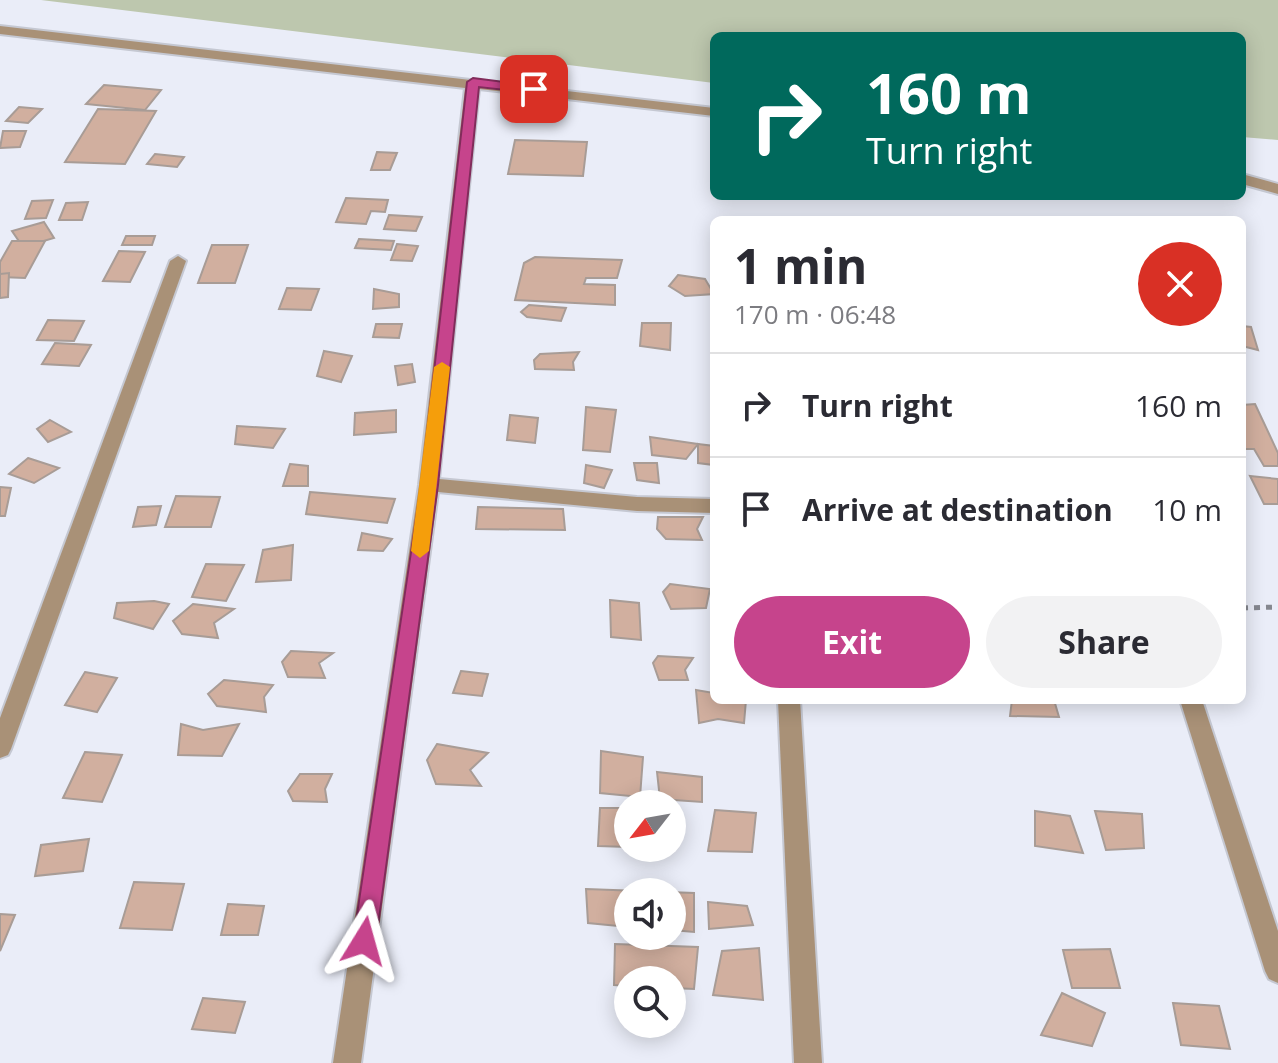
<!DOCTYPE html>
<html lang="en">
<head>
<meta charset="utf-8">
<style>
  body { margin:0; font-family:"Open Sans",sans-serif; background:#f2f2f3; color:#2b2b33; height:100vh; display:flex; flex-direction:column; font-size:30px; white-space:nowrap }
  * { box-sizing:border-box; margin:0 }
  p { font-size:26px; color:#7c7c81 }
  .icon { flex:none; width:44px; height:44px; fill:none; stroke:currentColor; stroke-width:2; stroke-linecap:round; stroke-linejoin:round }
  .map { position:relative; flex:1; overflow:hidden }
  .side { position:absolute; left:710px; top:216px; width:536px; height:488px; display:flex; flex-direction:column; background:#fff; border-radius:12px; box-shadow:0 4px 20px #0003 }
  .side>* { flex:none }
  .guide { position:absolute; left:710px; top:32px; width:536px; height:168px; border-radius:12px; box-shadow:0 4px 20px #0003; background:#00695c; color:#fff; overflow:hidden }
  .needle { width:52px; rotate:239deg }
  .fabs { position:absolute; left:614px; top:790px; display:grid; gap:16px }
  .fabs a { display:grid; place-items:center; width:72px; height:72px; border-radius:50%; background:#fff; box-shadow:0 4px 20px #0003; font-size:40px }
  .pin { position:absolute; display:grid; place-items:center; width:68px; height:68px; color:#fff; margin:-34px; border-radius:16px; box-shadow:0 4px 12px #0006 }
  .me { position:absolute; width:88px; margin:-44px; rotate:8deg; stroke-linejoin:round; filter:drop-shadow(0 0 6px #0008) }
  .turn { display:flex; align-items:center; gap:28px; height:168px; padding:0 24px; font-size:36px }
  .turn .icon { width:104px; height:104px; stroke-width:2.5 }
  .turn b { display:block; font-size:56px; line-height:68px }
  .round { display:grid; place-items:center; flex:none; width:84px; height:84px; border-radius:42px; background:#f2f2f3 }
  .overview { display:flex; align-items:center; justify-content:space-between; height:136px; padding:0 24px }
  h1 { font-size:48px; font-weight:700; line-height:60px }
  .cta { display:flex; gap:16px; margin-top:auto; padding:16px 24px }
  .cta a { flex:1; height:92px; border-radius:48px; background:#c6448c; color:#fff; font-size:32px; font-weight:700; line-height:92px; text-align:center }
  .cta a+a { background:#f2f2f3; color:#2b2b33 }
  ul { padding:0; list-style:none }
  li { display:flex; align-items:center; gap:24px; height:104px; padding:0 24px; border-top:2px solid #e1e1e2 }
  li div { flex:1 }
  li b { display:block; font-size:30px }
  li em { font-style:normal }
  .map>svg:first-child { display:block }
  .green { fill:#bdc7ae }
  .building { fill:#d1af9f; stroke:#a89c96; stroke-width:2 }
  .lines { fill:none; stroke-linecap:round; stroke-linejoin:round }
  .minor-casing { stroke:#c5c8d2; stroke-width:4 }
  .path { stroke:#85878f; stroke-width:5; stroke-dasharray:6 6; stroke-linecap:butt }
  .minor { fill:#a99177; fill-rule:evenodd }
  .route { fill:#c6448c; stroke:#812c5b; stroke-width:2 }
  .slow { fill:#f59e0b }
</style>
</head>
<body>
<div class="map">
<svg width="1278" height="1063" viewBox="0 0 1278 1063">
  <rect width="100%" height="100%" fill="#eaedf8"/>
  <path class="green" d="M41,0h1237v140l-36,-3v-101h-528v47z"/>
  <g class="building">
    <path d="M104,85l57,5 -16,20 -59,-6z"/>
    <path d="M19,107l23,2 -14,14 -22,-2z"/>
    <path d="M98,109l58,2 -31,53 -60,-2z"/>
    <path d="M3,131h23l-6,16 -20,1z"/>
    <path d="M515,140l72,2 -4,34 -75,-2z"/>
    <path d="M377,152l20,1 -7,17h-19z"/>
    <path d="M155,154l29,3 -7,10 -30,-3z"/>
    <path d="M346,198l42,2 -3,12 -14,-1 -5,13 -30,-2z"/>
    <path d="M53,200l-7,18 -21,1 7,-18z"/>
    <path d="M88,202l-6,18h-23l7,-17z"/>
    <path d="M389,215l33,2 -6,14 -32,-2z"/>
    <path d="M44,222l10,16 -31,9 -11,-16z"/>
    <path d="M126,236h29l-3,9h-30z"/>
    <path d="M359,239l35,2 -3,9 -36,-2z"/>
    <path d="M12,241h33l-20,37 -25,-1v-15z"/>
    <path d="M397,244l21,2 -6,15 -21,-1z"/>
    <path d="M212,245h36l-13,38h-37z"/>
    <path d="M119,251l26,1 -15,30 -27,-1z"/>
    <path d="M535,257l87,3 -5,18h-31l-2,6 31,1v20l-100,-5 9,-37z"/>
    <path d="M9,273l-1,24 -8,1v-24z"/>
    <path d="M678,275l27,4 9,15 -29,2 -16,-10z"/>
    <path d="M287,288l32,1 -8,21 -32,-1z"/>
    <path d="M374,289l25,5v13l-26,2z"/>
    <path d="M529,305l37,3 -5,13 -34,-4 -6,-5z"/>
    <path d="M48,320l36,1 -10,20 -37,-1z"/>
    <path d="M642,323h29l-1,27 -30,-4z"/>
    <path d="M376,324h26l-3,14 -26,-1z"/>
    <path d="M1242,326l9,1 7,23 -16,-4z"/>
    <path d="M55,343l36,2 -12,21 -37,-2z"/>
    <path d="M324,351l28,5 -11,26 -24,-6z"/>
    <path d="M579,352l-6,10 1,8 -39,-1 -1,-9 6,-6z"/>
    <path d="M412,364l3,18 -17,3 -3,-19z"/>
    <path d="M1255,404l23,49v13h-14l-10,-17h-12v-44z"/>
    <path d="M586,407l30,3 -6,42 -27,-2z"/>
    <path d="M396,410v22l-42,3 1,-22z"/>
    <path d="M510,415l28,3 -3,25 -28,-3z"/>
    <path d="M50,420l21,12 -23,10 -11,-13z"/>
    <path d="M237,426l48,3 -12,19 -38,-4z"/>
    <path d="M650,437l48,7 -12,15 -34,-4z"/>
    <path d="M698,444l16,2v19l-16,-2z"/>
    <path d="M28,458l31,10 -25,15 -25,-9z"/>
    <path d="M634,463h23l2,20 -22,-3z"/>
    <path d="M290,464l18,2v20h-25z"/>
    <path d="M586,465l26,5 -8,18 -20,-5z"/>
    <path d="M1250,476l28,3v25h-14z"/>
    <path d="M0,487l11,1 -6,28h-5z"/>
    <path d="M310,492l85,7 -8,24 -81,-9z"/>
    <path d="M176,496l44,1 -9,30h-46z"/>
    <path d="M161,506l-5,19 -23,2 5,-20z"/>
    <path d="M478,507l85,2 2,21 -89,-1z"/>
    <path d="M658,517h45l-6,12 5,11 -36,-1 -9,-10z"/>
    <path d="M362,533l30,6 -9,12 -25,-1z"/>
    <path d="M293,545l-2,35 -35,2 7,-32z"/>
    <path d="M206,564l38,1 -18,36 -34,-4z"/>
    <path d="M670,584l40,5 -4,19 -35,1 -8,-17z"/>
    <path d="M610,600l29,3 2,37 -30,-3z"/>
    <path d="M154,601l15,3 -16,25 -39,-11 3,-15z"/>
    <path d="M193,604l41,5 -20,14 4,15 -36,-4 -9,-13z"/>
    <path d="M291,651l42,2 -14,10 6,15 -37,-1 -6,-15z"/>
    <path d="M658,656l35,2 -8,12 3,10h-29l-6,-17z"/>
    <path d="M461,671l27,3 -6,22 -29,-3z"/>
    <path d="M85,672l32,6 -20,34 -32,-7z"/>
    <path d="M224,680l49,5 -9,12 2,15 -49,-6 -9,-12z"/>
    <path d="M696,690l18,3v7h32l-2,23 -26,-4 -19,4z"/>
    <path d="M1012,700h42l5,17 -49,-1z"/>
    <path d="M181,724l22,6 36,-6 -17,32 -44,-1z"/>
    <path d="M437,744l51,9 -18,17 11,16 -45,-2 -9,-24z"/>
    <path d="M601,751l42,6 -3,40 -40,-4z"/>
    <path d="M85,752l37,3 -20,47 -39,-4z"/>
    <path d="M657,772l45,5v25l-42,-3z"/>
    <path d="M300,774h32l-7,15 2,13 -34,-1 -5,-10z"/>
    <path d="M600,808h28v39l-30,-1z"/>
    <path d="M715,810l41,3 -4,39 -44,-1z"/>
    <path d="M1035,811l35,5 13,37 -48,-7z"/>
    <path d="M1095,811l47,3 2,34 -38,2z"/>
    <path d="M89,839l-6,32 -48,5 6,-31z"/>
    <path d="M134,882l50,2 -12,46 -52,-2z"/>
    <path d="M586,889l108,4v39l-22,-2v-38h-44v35l-40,-4z"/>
    <path d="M708,902l39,4 6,19 -44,4z"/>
    <path d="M228,904l36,2 -6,29h-37z"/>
    <path d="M0,914l15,1 -15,36z"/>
    <path d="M615,944l83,3 -4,42 -22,-1v-8h-44v6l-14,-1z"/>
    <path d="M759,948l4,52 -50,-5 9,-44z"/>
    <path d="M1110,949l10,39h-48l-9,-38z"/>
    <path d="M1062,993l43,20 -13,33 -51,-11z"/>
    <path d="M203,998l42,4 -10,31 -43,-4z"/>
    <path d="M1173,1003l46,3 11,43 -49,-4z"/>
  </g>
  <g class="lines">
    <g class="minor-casing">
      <g id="minor">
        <path d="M0,26l714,82v8l-235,-27 -40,390 198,18 77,2v14l-77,-2 -199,-19 -77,571h-28l86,-578 46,-397 -465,-54z"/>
        <path d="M1242,174l36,10v10l-36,-10z"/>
        <path d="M178,256l8,5 -175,488 -3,6 -8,3v-40l170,-457z"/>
        <path d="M778,700h22l22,363h-28z"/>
        <path d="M1180,700h22l76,231v52l-9,-4 -4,-8z"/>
      </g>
    </g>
    <path class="path" d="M1242,608l36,-1"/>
    <use href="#minor" class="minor"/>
  </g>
  <path class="route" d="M473,78l61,8 6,3 -6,4 -55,-6 -41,398 -62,456 -4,8 -8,3 -8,-3 -3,-8 68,-456 46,-403z"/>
  <path class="slow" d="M442,362l8,5 -21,184 -9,7 -9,-7 23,-184z"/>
</svg>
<div class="fabs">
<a><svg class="needle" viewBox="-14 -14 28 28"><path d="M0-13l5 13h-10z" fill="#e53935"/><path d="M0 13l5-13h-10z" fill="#7c7c81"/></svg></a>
<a><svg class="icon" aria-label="sound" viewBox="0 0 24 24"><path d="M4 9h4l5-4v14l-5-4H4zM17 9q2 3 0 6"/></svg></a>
<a><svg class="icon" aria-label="search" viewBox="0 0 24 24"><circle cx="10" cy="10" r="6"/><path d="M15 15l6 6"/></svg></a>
</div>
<div class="pin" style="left:534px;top:89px;background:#d93025"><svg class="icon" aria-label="arrive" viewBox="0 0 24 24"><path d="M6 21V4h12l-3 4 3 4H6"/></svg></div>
<svg class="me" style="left:364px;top:941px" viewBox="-20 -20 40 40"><path d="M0-17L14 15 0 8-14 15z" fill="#c6448c" stroke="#fff" stroke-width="4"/></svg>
<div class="guide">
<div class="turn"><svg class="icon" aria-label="right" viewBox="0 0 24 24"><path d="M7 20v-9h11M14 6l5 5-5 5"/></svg><div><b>160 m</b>Turn right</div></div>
</div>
<section class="side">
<div class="overview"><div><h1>1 min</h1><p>170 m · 06:48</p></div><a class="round" style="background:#d93025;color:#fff"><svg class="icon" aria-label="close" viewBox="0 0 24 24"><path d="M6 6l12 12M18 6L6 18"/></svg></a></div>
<ul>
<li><svg class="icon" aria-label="right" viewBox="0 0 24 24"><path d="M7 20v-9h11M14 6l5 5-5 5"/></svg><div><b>Turn right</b></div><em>160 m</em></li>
<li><svg class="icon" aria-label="arrive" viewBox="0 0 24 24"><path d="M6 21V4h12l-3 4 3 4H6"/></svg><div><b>Arrive at destination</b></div><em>10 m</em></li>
</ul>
<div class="cta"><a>Exit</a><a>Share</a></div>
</section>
</div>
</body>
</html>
